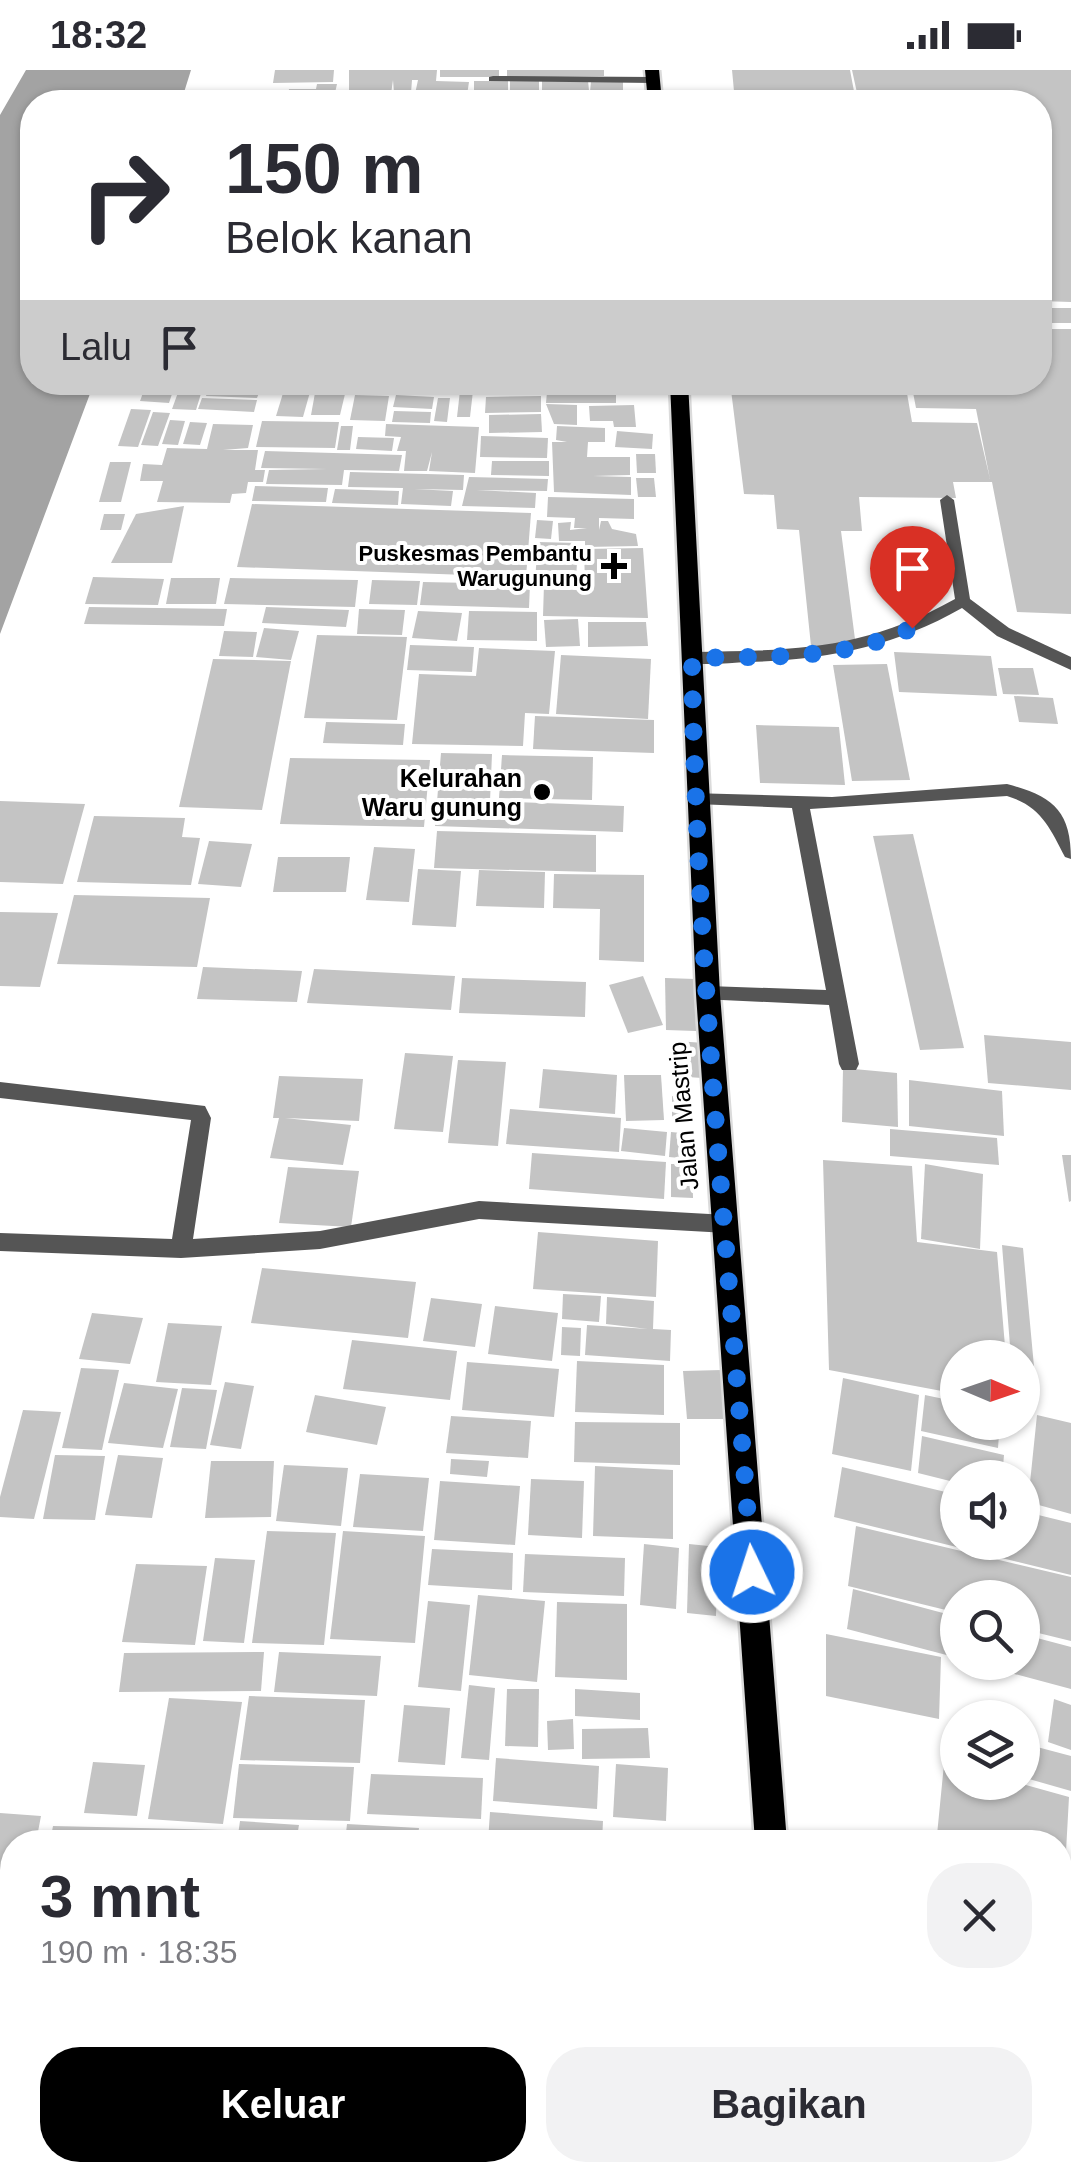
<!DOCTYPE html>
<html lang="id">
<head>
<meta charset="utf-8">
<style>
  body { margin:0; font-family:Arial,sans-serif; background:#f2f2f3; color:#2b2b33; height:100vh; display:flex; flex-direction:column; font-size:38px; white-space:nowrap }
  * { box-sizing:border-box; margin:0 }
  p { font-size:32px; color:#7c7c81 }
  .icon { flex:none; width:55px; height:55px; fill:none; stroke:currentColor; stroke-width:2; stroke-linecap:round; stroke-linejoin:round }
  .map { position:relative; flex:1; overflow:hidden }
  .drawer { position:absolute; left:0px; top:1760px; width:1072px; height:352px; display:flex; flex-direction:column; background:#fff; border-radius:40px 40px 0 0; box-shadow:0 2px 8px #0004 }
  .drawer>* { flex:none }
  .guide { position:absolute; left:20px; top:20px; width:1032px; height:305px; border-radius:40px; box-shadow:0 2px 8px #0004; background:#fff; color:#2b2b33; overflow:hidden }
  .needle { width:65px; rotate:92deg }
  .buttons { position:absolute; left:940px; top:1270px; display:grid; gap:20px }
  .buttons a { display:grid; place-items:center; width:100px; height:100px; border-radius:50%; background:#fff; box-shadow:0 2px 8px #0004; font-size:50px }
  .pin { position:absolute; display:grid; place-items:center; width:85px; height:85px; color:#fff; margin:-102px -42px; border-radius:50% 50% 50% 0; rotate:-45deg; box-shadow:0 0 10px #0007 }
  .pin .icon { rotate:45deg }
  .me { position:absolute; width:110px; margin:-55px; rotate:356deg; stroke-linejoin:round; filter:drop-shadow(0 0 8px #0008) }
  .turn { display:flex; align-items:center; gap:35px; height:210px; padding:0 40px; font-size:45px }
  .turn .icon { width:130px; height:130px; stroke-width:2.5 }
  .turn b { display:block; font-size:70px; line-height:85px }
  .then { display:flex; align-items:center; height:95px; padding:0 40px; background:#0003; gap:20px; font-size:38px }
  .round { display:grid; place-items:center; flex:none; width:105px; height:105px; border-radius:40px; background:#f2f2f3 }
  .head { display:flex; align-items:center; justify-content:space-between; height:170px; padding:0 40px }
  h1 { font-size:60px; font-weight:700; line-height:75px }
  .cta { display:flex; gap:20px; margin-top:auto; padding:20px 40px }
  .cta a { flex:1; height:115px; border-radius:40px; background:#000; color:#fff; font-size:40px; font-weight:700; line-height:115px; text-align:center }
  .cta a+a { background:#f2f2f3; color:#2b2b33 }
  .status { display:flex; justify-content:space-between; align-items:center; height:70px; padding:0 50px; background:#fff; direction:ltr }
  .status svg { height:28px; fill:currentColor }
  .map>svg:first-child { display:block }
  .water { fill:#a3a3a3 }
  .building { fill:#c4c4c4 }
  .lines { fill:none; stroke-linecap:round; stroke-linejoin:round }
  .primary-casing { stroke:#dbdbdb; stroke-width:5 }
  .service { fill:#555; fill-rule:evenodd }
  .minor { fill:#555; fill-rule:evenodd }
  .primary { fill:#000; fill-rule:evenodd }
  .route { stroke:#1a73e8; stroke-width:18; stroke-dasharray:0 32.4 }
  .poi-dot { fill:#000; stroke:#fff; stroke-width:4 }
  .labels { text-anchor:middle; stroke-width:8; stroke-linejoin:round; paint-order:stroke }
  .far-poi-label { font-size:22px; font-weight:bold; fill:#000; stroke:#fff; text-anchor:end }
  .poi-label { font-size:25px; font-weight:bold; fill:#000; stroke:#fff; text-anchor:end }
  .street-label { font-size:25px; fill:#000; stroke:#fff }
</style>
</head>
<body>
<div class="status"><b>18:32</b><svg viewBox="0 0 49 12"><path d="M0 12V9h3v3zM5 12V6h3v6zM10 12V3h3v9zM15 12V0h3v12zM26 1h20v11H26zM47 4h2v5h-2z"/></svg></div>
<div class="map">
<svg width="1071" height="2112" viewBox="0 0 1071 2112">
  <rect width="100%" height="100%" fill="#fff"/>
  <path class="water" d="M26,0h165l-10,32h-149v280l62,1 -94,251v-519z"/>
  <g class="building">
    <path d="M275,0h59l-1,12 -60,1z"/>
    <path d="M349,0h88l-1,11 33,1 -2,13 -52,-1 3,-14h-6l-1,13h-17l-1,-13 -2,14h-42z"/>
    <rect x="440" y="0" width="59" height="7"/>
    <path d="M507,0h97v6l-97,1z"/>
    <path d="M732,0h118l6,32h-121z"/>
    <path d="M852,0h219v232l-31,-1v-199h-181z"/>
    <rect x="510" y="10" width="29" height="11"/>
    <path d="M588,10l1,11h-47v-10z"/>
    <rect x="474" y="11" width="34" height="13"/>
    <path d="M591,11h32v11h-33z"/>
    <path d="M317,14h20l-4,18h-46l2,-13h27z"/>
    <path d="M378,26l-1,6h-41l1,-4z"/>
    <path d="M617,26v6h-50l-1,-5z"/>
    <path d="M498,27h48l1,5h-49z"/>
    <path d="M440,28v4h-60l1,-3z"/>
    <path d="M1043,238h28v15h-24z"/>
    <path d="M1040,259h31v285l-54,-2 -25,-130h-39l3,16 -97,-1 3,34h-21l15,116 -45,-1 -12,-116 -22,-1 -3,-34 -30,-1 -14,-112h175l7,40 65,1 13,56 -14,-70 -60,-1 -5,-26h129z"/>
    <path d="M147,312h29l-7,21 -29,-2z"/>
    <path d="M211,312h49l-2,6 -20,1 22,1 -3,8 -51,-2z"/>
    <path d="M407,312h51v12l-52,-1z"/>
    <path d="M461,312h13l-4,35h-13z"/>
    <path d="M494,312h44l-1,12 -44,-1z"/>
    <path d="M541,312h74v8l-73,1z"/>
    <path d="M180,317h23l-7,23 -24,-1z"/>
    <path d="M284,320l26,2 -7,25 -27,-1z"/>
    <path d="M547,322l69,1v10h-70z"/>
    <path d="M315,323l30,1 -5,21h-29z"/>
    <path d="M355,325l34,1 -4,25 -35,-1z"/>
    <path d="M396,325l38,2 -2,12 -39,-2z"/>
    <path d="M541,326v16l-56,1 1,-16z"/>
    <path d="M202,328l55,2 -3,12 -56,-3z"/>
    <path d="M438,328h12l-3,24 -13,-1z"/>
    <path d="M546,334l31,1v20l-23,-1z"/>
    <path d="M634,335l2,22h-22l-1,-6h-23l-1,-15z"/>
    <path d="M131,339l20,1 -13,37 -20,-1z"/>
    <path d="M394,341l37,1 -1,11 -38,-1z"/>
    <path d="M153,342l17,1 -12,33 -17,-1z"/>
    <path d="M541,344l1,18 -53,1v-18z"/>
    <path d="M170,350l15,1 -7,24 -16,-1z"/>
    <path d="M262,351l77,1 -4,26 -79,-1z"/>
    <path d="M190,352l17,1 -7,22 -17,-1z"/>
    <path d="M213,354l40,1 -5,23 -25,2h35l-3,20h10l-2,12h-15l-2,11 -14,1 -2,9 -73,-1 6,-21h-23l3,-17 19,1 5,-17 40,1z"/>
    <path d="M386,354l93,3 -4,46 -46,-2 3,-19 -5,19h-23l2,-20h-9l4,-14 -16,-1z"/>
    <path d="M341,356h12l-3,24h-13z"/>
    <path d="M557,356l48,2v14h-17l-1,15h43v18l-37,1 38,1v18l-77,-3 -2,-50h15l-11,-2z"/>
    <path d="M617,361l36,3 -1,15 -37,-2z"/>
    <path d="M481,366l67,2 -1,20 -67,-1z"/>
    <path d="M358,367l36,1 -2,13 -36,-2z"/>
    <path d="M265,381l137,4 -3,16 -55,-1 -2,15 -76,-1 3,-14 58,-1 -66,-1z"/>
    <path d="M636,384h19l1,19h-19z"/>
    <path d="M492,391h57v15l-58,-1z"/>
    <path d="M110,392h21l-10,40h-22z"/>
    <path d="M350,402l114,3 -1,15 -49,-1 39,2 -2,15 -50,-2 2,-16 -55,-1z"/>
    <path d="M469,407l79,2 -1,12 -71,-1 60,3 -1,15 -73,-2z"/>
    <path d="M636,408h18l2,19h-18z"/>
    <path d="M255,416l73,2 -2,14 -74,-1z"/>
    <path d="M335,419l64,2 -1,14 -66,-2z"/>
    <path d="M548,427l86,2v20l-35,-1v12l2,-9h7l4,8 24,5 2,12 -53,1v-6h-26l-1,-18 13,-1 -1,8 17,-2h-13l1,-10 -28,-1z"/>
    <path d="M252,434l279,9 -5,64 -289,-10z"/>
    <path d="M184,436l-12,57h-61l25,-49z"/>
    <path d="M104,444h21l-4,16h-21z"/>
    <path d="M537,450l16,1 -2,18 -16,-1z"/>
    <path d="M538,472l40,1 -2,38 -41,-1z"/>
    <path d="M643,478l5,70 -105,-2 1,-32h41l-1,-35z"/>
    <path d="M93,507l71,2 -6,26 -73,-1z"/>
    <path d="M171,508h49l-4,26h-50z"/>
    <path d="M230,508l128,2 -3,27 -131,-3z"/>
    <path d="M372,510l48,1 -3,24 -48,-1z"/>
    <path d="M423,512l107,2 -1,24 -109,-3z"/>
    <path d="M89,537l138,2 -3,17 -140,-2z"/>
    <path d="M266,537l83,3 -3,17 -84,-4z"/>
    <path d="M359,539l46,1 -3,25 -45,-1z"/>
    <path d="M418,541l44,2 -5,28 -45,-3z"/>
    <path d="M469,541l68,1v29l-70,-1z"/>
    <path d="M578,549l2,27 -34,1 -2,-27z"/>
    <path d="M588,552h58l2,24 -60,1z"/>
    <path d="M264,558l35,3 -8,29 -35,-3z"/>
    <path d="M224,561l33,1 -4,25 -34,-1z"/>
    <path d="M317,565l90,2 -10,83 -93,-2z"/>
    <path d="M410,575l64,2 -2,25 -65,-2z"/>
    <path d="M479,578l76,3 -6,63 -24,-1 -2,33 -111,-2 7,-70 57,2z"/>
    <path d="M894,582l97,4 6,40 -98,-4z"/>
    <path d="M561,585l90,4 -3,60 -92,-5z"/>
    <path d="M213,589l78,2 -29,149 -83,-3z"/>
    <path d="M887,594l23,116 -58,1 -19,-116z"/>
    <path d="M998,598h35l6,27 -36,-1z"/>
    <path d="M1014,626l39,2 5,26 -39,-2z"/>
    <path d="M535,646l119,4v33l-121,-4z"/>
    <path d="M326,652l79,2 -2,21 -80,-2z"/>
    <path d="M756,655l83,2 6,58 -85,-2z"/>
    <path d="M441,683l51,1 -2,47 134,5 -1,26 -188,-6z"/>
    <path d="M502,685l91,2 -1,43 -93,-2z"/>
    <path d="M290,688l140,2 -6,67 -144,-3z"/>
    <path d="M0,731l85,3 -22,80 -63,-2z"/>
    <path d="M94,746l91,2 -3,19 18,1 -9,47 -114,-3z"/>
    <path d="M437,761l159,4v37l-162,-4z"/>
    <path d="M913,764l51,214 -44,2 -47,-214z"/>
    <path d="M209,771l43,3 -11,43 -43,-3z"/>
    <path d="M374,777l41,2 -6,53 -43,-2z"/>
    <path d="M278,787h72l-4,35h-73z"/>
    <path d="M418,799l43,2 -5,56 -44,-2z"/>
    <path d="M479,800l66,2 -1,36 -68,-2z"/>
    <path d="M554,804l90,1v87l-45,-2 1,-51 -47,-1z"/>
    <path d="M74,825l136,3 -13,69 -140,-3z"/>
    <path d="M0,842l58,1 -18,74 -40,-1z"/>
    <path d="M203,897l99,4 -5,31 -100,-3z"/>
    <path d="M314,899l141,7 -4,34 -144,-7z"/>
    <path d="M643,906l20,49 -35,8 -19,-48z"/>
    <path d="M462,908l124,4 -1,35 -126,-4z"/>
    <path d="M665,908l30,1 1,52 -30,-1z"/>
    <path d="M984,965l87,7v48l-83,-7z"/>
    <path d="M675,971l30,2 -3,35 -29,-2z"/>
    <path d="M405,983l48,3 -10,76 -49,-3z"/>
    <path d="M458,990l48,2 -8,84 -50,-3z"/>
    <path d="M843,998l54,5 1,54 -56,-5z"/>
    <path d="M543,999l74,6 -2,39 -76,-6z"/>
    <path d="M624,1005h37l3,45 -38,1z"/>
    <path d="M279,1006l84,3 -4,42 -74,-3 66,7 -8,40 -73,-7 9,-40h-6z"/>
    <path d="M909,1010l93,11 2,45 -95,-10z"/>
    <path d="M672,1026l17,1 1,27h-18z"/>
    <path d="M510,1039l111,9 -2,34 -113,-8z"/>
    <path d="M624,1058l43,4 -2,24 -44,-5z"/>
    <path d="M890,1059l107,9 2,27 -109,-9z"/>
    <path d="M671,1062l20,2 -1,25 -21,-2z"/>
    <path d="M532,1083l134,9 -2,37 -135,-10z"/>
    <path d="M1062,1085h9v46l-2,1z"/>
    <path d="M823,1090l89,6 5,76 80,10 9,106h-48v36l-129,-24z"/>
    <path d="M671,1094h21l1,34 -22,-1z"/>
    <path d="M925,1094l58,10 -3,75 -59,-10z"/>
    <path d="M288,1097l71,4 -8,56 -72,-4z"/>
    <path d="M538,1162l120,9 -2,56 -123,-8z"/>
    <path d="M1002,1175l21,3 13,140 -14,-1v-29h-11z"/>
    <path d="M262,1198l154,14 -8,56 -157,-15z"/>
    <path d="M563,1224l38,2 -2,26 -37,-3z"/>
    <path d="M607,1227l47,4 -1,28 18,1 -1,31 -85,-6 2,-30 61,4 -42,-5z"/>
    <path d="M431,1228l51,6 -7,43 -52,-6z"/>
    <path d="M495,1236l63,7 -6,48 -64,-7z"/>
    <path d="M92,1243l51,5 -13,46 -51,-5z"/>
    <path d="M168,1253l54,3 -11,59 -55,-3z"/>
    <path d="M562,1257l19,1 -1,28 -19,-1z"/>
    <path d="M352,1270l105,11 -7,49 -107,-11z"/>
    <path d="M577,1291l87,4v50l-89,-3z"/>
    <path d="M467,1292l92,7 -5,48 -92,-7z"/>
    <path d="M81,1298l38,2 -17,80 -40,-2z"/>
    <path d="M722,1300l4,49h-39l-4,-48z"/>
    <path d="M843,1308l76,17 -8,76 -79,-17z"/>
    <path d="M225,1312l29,4 -13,63 -31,-4z"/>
    <path d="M124,1313l54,6 -15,59 -55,-5z"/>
    <path d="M182,1318l35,2 -11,59 -36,-2z"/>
    <path d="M315,1325l71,12 -9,38 -71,-13z"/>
    <path d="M925,1325l33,7v20h42l-2,26 -77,-17z"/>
    <path d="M23,1340l38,2 -27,107 -34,-2v-20z"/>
    <path d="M1037,1345l34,8v91l-43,-12z"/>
    <path d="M451,1346l80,5 -3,37 -82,-5z"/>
    <path d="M575,1352l105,1v42l-106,-3z"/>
    <path d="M922,1366l82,19 -2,23h-44v5l-40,-10z"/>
    <path d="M55,1385l50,1 -10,64 -52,-1z"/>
    <path d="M118,1385l45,3 -11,60 -47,-3z"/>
    <path d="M451,1389l38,2 -2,16 -37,-3z"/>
    <path d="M211,1391h63l-3,56 -66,1z"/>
    <path d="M284,1395l64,3 -7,58 -65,-5z"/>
    <path d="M595,1396l78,4v69l-80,-3z"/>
    <path d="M842,1397l116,28v47h64v-31l49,12v52l-237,-58z"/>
    <path d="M360,1404l69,4 -6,53 -70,-4z"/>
    <path d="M531,1409l53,2 -2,57 -54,-3z"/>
    <path d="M440,1411l80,5 -5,59 -81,-5z"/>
    <path d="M856,1456l215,51v64l-49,-12v-31h-64v15l-110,-27z"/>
    <path d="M267,1461l69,2 -12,112 -72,-2z"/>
    <path d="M343,1461l82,5 -10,107 -85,-4z"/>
    <path d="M644,1474l35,4 -3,61 -36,-4z"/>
    <path d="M689,1474l29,3 -2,69 -29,-3z"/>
    <path d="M432,1479l81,4 -1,37 -84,-5z"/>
    <path d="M525,1484l100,4 -1,38 -101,-4z"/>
    <path d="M215,1488l40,2 -11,83 -41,-2z"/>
    <path d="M136,1494l71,2 -12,79 -73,-3z"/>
    <path d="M853,1519l105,28v41l-111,-29z"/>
    <path d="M478,1525l67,6 -8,81 -68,-7z"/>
    <path d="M428,1531l42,4 -9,86 -43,-4z"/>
    <path d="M557,1532l70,2v76l-72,-3z"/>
    <path d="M826,1564l115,23 -2,62 -113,-23z"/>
    <path d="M1022,1564l49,13v42l-94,-25 45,-2z"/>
    <path d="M264,1582l-3,39 -142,1 5,-39z"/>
    <path d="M279,1582l102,4 -4,40 -103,-4z"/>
    <path d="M469,1615l26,3 -6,72 -28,-2z"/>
    <path d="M507,1619h32l-1,58 -33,-1z"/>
    <path d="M575,1619l65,4v27l-65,-4z"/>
    <path d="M249,1626l116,4 -5,63 -120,-3z"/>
    <path d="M169,1628l73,4 -19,122 -75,-5z"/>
    <path d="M1054,1629l17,6v45l-23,-8z"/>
    <path d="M404,1635l46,3 -5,57 -47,-3z"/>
    <path d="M573,1649l1,30 -26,1 -1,-29z"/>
    <path d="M648,1658l2,30 -68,1v-30z"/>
    <path d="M1022,1673l49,13v35l-49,-14z"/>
    <path d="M496,1688l103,8 -2,43 -104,-8z"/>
    <path d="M93,1692l52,3 -8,51 -53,-3z"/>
    <path d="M239,1694l115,3 -4,54 -117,-3z"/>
    <path d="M616,1694l52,4 -2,53 -53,-4z"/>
    <path d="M944,1694l14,3v15h57l54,15 -4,73 -5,-1v-27h-97l-26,-7z"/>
    <path d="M371,1704l112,4 -2,41 -114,-5z"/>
    <path d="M490,1742l113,9 -1,21h-114z"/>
    <path d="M0,1743l41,3 -5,26h-24v71l-12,-1z"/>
    <path d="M240,1751l59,4 -3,17h-59z"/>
    <path d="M347,1754l72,4 -2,14h-72z"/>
    <path d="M53,1756l175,4 -2,12h-176z"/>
    <path d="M305,1761l35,1 -1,10h-35z"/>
    <path d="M427,1763l48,2v7h-49z"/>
    <path d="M1060,1874l11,3v54l-11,-2z"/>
    <path d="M1060,1939l11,3v74l-11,-2z"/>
    <path d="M11,2014l1,50h-10z"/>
    <path d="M1060,2026l11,2v75l-11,-2z"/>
    <path d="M3,2078l9,1v21h72l-2,12h-82z"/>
    <path d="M151,2100h66l-2,12h-65z"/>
    <path d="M231,2100h66l-1,12h-66z"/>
    <path d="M406,2100h210v12l-211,-2z"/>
    <path d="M633,2100h90v12h-89z"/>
    <path d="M739,2100h52l2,12h-52z"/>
    <path d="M939,2100l124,9v3h-123z"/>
  </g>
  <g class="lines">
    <g class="primary-casing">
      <g id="primary">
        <path d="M645,0h14l3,32h-14z"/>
        <path d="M670,312h18l32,612 67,848h-32l-59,-848z"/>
        <path d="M776,2100h36l1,12h-36z"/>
      </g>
    </g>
    <g class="service">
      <path d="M493,6l160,1 6,3 -6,3 -164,-2v-4z"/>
      <path d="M947,425l7,5 16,99 39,29 62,29v13l-74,-34 -35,-28c-68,39 -137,52 -214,54 -20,1 -42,4 -62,0v-8l6,-2c104,-2 169,-1 263,-53l-15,-99z"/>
      <path d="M1007,714c45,12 64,26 64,75l-6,-2c-15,-29 -24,-51 -58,-61l-197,13 49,255 -3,6h-14l-3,-6 -10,-59 -128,-6 -2,-5 9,-8 118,4 -34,-182 -96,-4 -6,-1 -3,-5 3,-5 142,4z"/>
    </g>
    <path class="minor" d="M0,1012l205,24 6,12 -18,121 127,-8 159,-30 248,14 7,2 3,7 -3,7 -7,2 -248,-14 -159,30 -139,9 -181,-7v-18l172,6 19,-119 -191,-22z"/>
    <use href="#primary" class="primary"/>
  </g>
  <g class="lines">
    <path class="route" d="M752,1502c-22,-304 -56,-609 -60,-914 74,-2 152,3 220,-30"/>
  </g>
  <g class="poi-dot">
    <path d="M609 481h10v10h10v10h-10v10h-10v-10h-10v-10h10z"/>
    <circle cx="542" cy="722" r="10"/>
  </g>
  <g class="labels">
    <g class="far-poi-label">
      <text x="592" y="491">Puskesmas Pembantu<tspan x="592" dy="25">Warugunung</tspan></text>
    </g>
    <g class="poi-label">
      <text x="522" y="717">Kelurahan<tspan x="522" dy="29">Waru gunung</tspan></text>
    </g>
    <g class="street-label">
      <text transform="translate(683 1046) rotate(-95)" y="9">Jalan Mastrip</text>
    </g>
  </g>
</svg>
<div class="buttons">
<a><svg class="needle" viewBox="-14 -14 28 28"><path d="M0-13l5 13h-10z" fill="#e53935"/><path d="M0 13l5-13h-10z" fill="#7c7c81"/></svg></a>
<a><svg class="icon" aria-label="sound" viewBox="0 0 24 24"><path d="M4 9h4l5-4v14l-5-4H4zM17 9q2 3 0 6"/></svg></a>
<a><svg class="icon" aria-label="search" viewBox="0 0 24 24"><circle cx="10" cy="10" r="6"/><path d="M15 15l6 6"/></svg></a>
<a><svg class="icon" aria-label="layers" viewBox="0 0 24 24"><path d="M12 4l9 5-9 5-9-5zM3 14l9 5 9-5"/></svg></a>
</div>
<div class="pin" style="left:912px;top:558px;background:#d93025"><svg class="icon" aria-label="arrive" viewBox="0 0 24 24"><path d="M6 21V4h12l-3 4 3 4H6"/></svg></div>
<svg class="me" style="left:752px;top:1502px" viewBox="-20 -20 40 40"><circle r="17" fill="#1a73e8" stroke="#fff" stroke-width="3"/><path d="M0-11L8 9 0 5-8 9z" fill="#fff"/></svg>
<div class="guide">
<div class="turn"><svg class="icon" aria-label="right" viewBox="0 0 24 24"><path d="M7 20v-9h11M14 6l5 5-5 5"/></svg><div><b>150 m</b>Belok kanan</div></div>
<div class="then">Lalu<svg class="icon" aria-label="arrive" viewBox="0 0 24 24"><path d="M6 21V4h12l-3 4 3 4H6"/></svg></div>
</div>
<section class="drawer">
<div class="head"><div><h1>3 mnt</h1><p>190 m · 18:35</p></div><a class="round"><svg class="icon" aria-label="close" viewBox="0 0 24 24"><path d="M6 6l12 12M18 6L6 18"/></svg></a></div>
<div class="cta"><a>Keluar</a><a>Bagikan</a></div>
</section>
</div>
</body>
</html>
